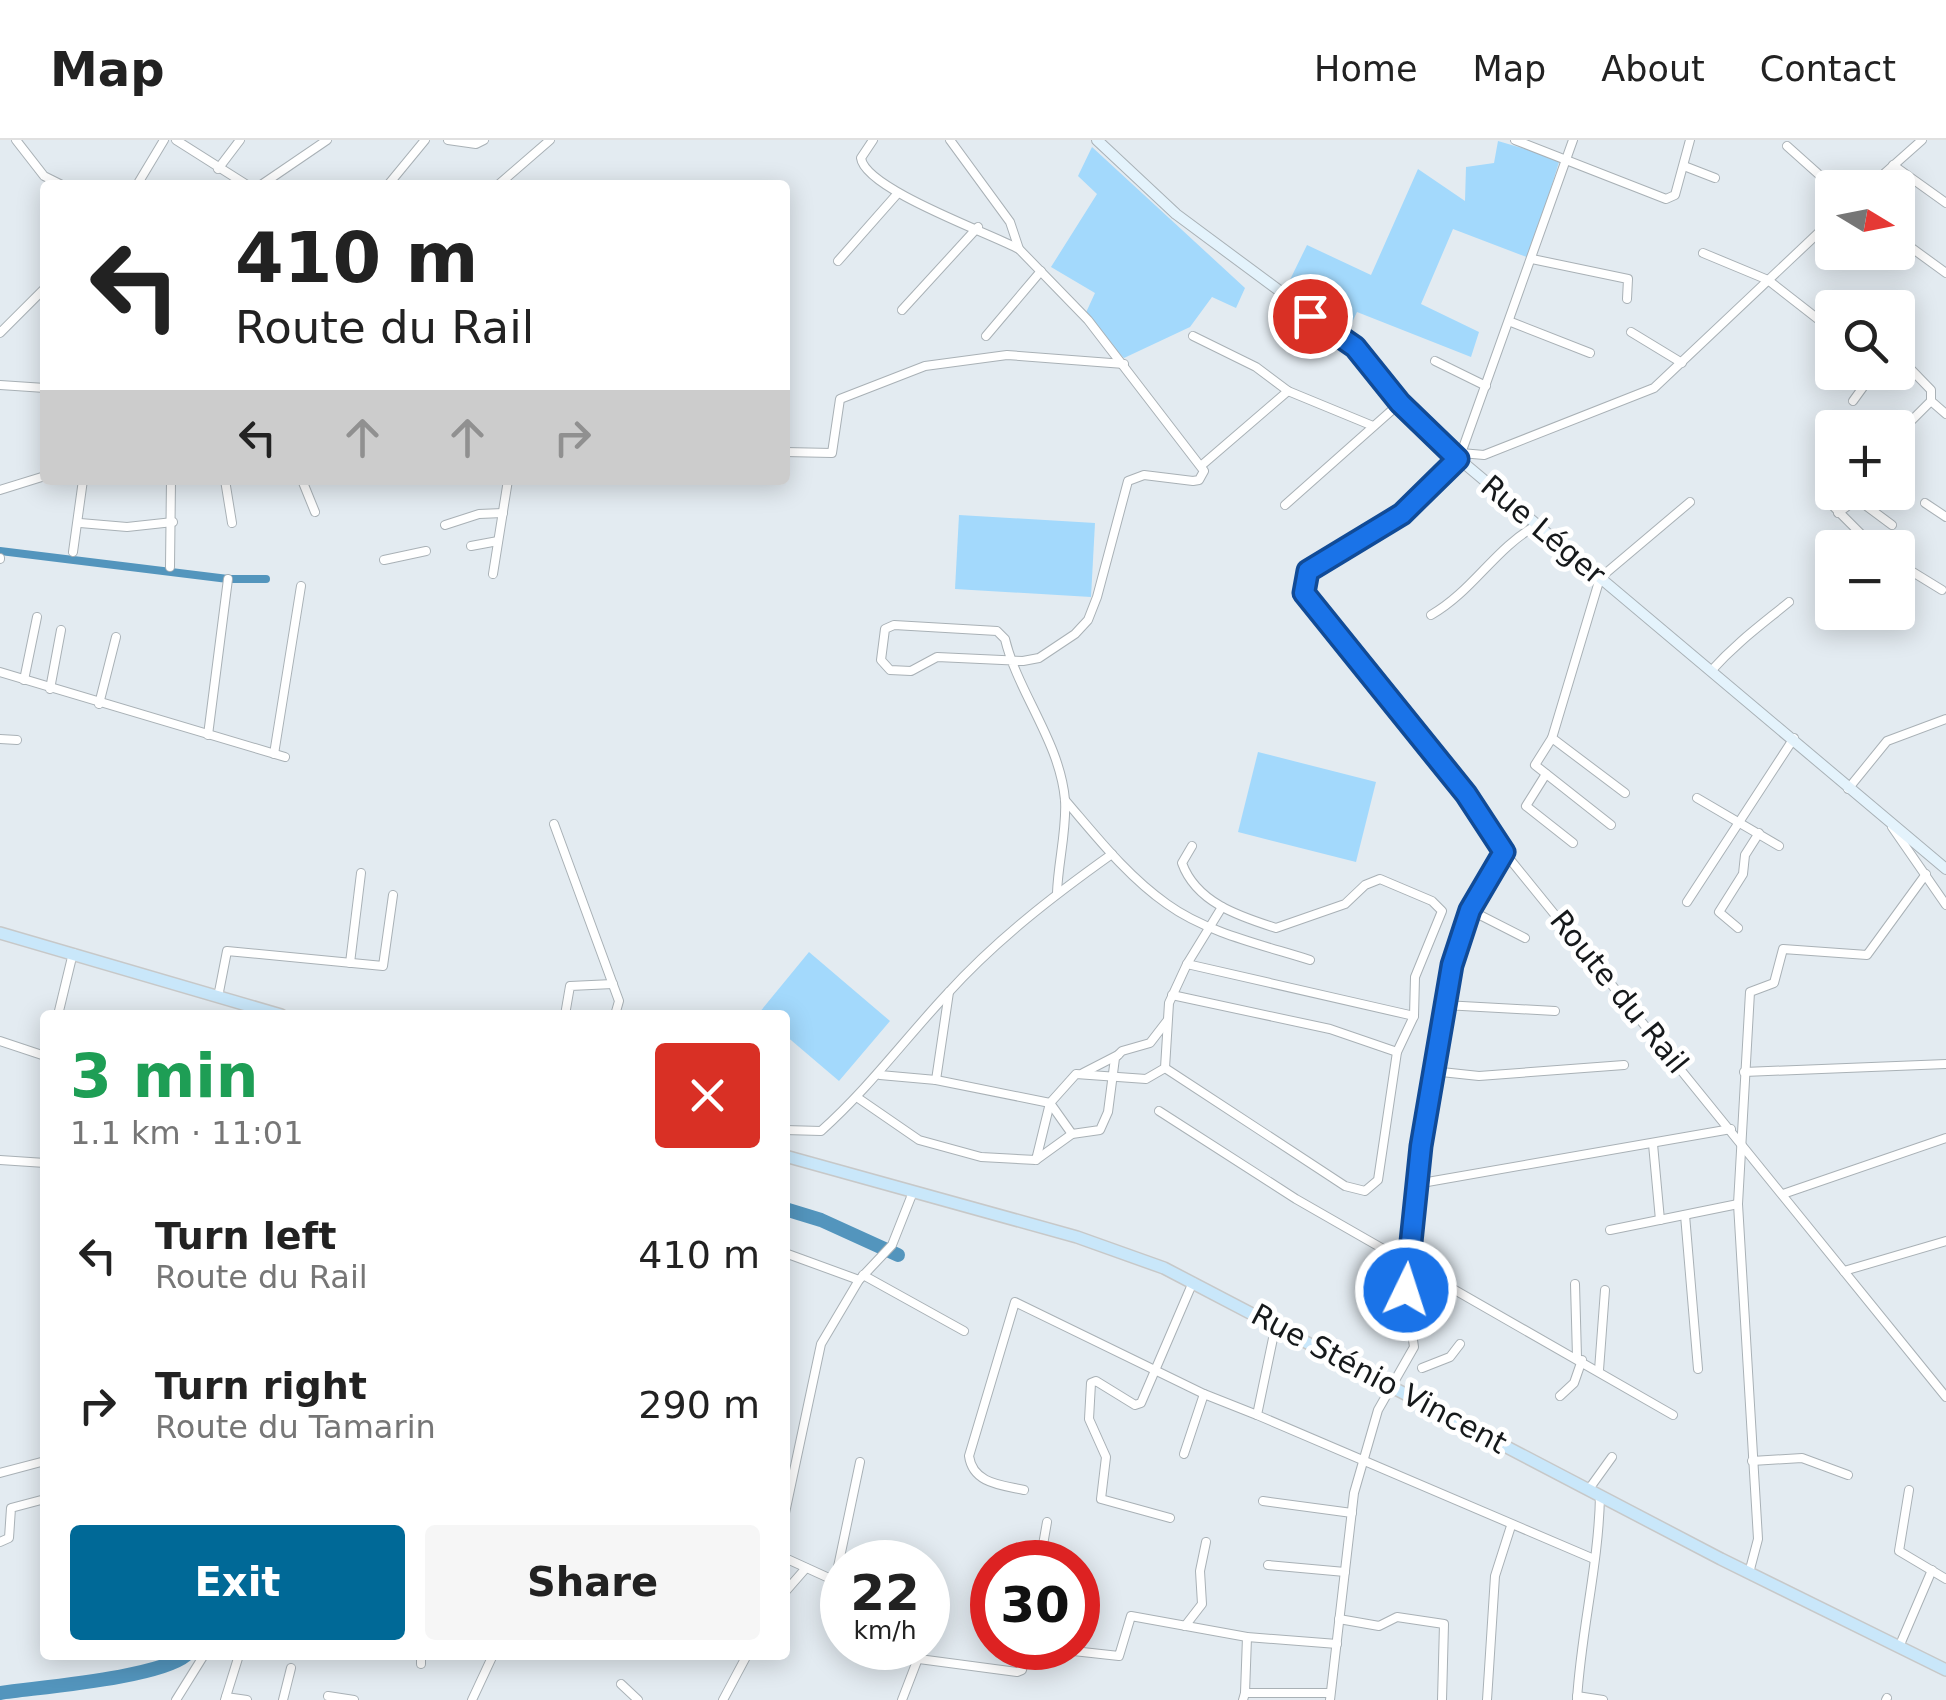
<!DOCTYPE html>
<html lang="en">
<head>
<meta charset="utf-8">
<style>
  body { margin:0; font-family:"DejaVu Sans",sans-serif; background:#f6f6f6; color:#222; height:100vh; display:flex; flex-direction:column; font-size:38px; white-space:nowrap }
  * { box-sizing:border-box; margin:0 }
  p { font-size:32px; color:#767676 }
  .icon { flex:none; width:55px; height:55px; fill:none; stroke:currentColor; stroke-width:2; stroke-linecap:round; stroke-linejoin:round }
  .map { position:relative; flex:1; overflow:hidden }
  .drawer { position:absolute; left:40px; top:870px; width:750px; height:650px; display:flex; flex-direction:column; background:#fff; border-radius:10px; box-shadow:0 5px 25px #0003 }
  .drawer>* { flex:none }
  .hud { position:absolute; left:40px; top:40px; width:750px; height:305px; border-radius:10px; box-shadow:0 5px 25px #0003; background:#fff; color:#222; overflow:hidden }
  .needle { width:65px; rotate:100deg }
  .tools { position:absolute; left:1815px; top:30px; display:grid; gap:20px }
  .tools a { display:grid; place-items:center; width:100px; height:100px; border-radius:10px; background:#fff; box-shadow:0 5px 25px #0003; font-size:50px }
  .speed { position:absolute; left:820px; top:1400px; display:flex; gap:20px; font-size:50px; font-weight:700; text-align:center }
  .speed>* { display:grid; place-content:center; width:130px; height:130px; border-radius:50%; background:#fff; box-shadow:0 5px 25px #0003; line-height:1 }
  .speed small { font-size:25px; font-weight:400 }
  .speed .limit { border:15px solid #d22; background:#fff; color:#111 }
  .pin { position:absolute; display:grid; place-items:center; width:85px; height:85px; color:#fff; margin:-42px; border:5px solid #fff; border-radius:50%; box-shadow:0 2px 10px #0007 }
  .me { position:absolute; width:110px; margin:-55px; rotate:4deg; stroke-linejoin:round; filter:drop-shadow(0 0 8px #0008) }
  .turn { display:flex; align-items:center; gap:35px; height:210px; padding:0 30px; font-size:45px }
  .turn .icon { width:130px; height:130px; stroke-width:2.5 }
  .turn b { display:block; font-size:70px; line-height:85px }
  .lanes { display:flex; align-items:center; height:95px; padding:0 30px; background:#0003; justify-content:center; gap:50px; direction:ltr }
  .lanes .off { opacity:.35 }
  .round { display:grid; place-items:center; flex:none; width:105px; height:105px; border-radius:10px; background:#f6f6f6 }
  .summary { display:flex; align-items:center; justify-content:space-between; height:170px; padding:0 30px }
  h1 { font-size:60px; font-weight:700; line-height:75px; color:#1e9e55 }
  .cta { display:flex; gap:20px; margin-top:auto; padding:20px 30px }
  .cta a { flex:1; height:115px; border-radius:10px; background:#006997; color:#fff; font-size:40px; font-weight:700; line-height:115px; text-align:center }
  .cta a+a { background:#f6f6f6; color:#222 }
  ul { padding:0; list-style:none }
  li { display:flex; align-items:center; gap:30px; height:150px; padding:0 30px }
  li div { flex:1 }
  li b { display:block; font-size:38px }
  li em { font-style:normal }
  header { display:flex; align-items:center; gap:60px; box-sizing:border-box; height:140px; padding:0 50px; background:#fff; border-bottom:2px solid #e0e0e0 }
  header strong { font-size:48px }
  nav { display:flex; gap:55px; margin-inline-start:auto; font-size:35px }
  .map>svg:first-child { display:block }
  .green { fill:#a3d9fc }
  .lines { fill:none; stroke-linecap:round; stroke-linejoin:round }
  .canal { stroke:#5395bd; stroke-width:8 }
  .river { stroke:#5395bd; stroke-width:14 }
  .street-casing { stroke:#a9b1b6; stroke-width:10 }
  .secondary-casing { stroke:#a9b1b6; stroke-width:12 }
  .primary-casing { stroke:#c7c8c8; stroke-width:14 }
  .street { stroke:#fff; stroke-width:8 }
  .secondary { stroke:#e4f3fc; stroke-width:10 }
  .primary { stroke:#c9e7fa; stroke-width:11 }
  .route-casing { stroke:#114b97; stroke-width:25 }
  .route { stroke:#1a73e8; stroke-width:18 }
  .labels { text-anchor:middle; stroke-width:10; stroke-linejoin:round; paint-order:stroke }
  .street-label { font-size:30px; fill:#16191b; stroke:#fff }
</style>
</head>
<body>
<header>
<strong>Map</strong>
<nav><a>Home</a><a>Map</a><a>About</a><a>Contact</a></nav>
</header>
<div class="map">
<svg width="1946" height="1560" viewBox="0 0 1946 1560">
  <rect width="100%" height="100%" fill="#e3ebf1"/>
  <g class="green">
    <path d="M1498,1l62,18 -31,99 -76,-29 -32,75 58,28 -8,25 -114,-45 -12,25 -60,-47 22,-45 64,30 47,-106 47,32 1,-34 28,-4z"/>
    <path d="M1092,7l153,141 -9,20 -24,-11 -22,30 -66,31 -41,-39 12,-26 -44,-26 46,-73 -19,-18z"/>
    <path d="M959,375l136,8 -4,74 -136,-8z"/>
    <path d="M1258,612l118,30 -20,80 -118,-30z"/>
    <path d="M809,812l81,69 -51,60 -54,-46v-20l-26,-2z"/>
  </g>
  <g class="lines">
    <path class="canal" d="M0,411l228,28h38"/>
    <g class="river">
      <path d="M785,1069l36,11 77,35"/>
      <path d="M0,1553c40,-6 158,-15 186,-38"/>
    </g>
    <g class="street-casing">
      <g id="street">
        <path d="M16,0l28,36 18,9"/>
        <path d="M176,0l71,45"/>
        <path d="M448,0l28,4 8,-4"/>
        <path d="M873,0l-12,18c4,31 128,75 158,91"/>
        <path d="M950,0l60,82 9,27 69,71 116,151 -5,9 -6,1 -49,-6 -16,6 -31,116 -9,23 -13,14 -36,24 -16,3 -86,-4 -26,14 -21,-1 -9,-10 4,-31 9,-4 103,6 8,8c13,54 55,103 60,161 2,29 -7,63 -8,93"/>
        <path d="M1515,0l151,59 9,-4 15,-55"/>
        <path d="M1573,0l-114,319 -56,55 -96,57 -3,22 162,201 38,58 442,545"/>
        <path d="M1787,6l47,42"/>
        <path d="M1893,25l53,38"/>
        <path d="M1684,26l31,12"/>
        <path d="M218,29l22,-29"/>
        <path d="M137,45l27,-45"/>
        <path d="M261,45l66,-45"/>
        <path d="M388,45l37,-45"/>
        <path d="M498,45l52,-45"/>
        <path d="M1868,48l54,-48"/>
        <path d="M1898,98l48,35"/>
        <path d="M1703,113l65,27 64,50"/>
        <path d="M1532,119l96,20 -1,20"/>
        <path d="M838,121l60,-68"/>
        <path d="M902,170l76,-83"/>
        <path d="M1511,182l79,31"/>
        <path d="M1631,192l51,31"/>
        <path d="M0,193l45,-45"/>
        <path d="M986,196l55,-65"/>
        <path d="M1193,196l63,31 32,24 85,35"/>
        <path d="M1898,216l33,34v11l15,13"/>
        <path d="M1435,221l51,25"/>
        <path d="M0,245l45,3"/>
        <path d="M1853,261l21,-29"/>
        <path d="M1898,294l33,-33"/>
        <path d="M785,312l47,1 8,-54 85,-33 82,-11 117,9"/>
        <path d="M1461,313l23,2 170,-67 178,-168"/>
        <path d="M1202,325l86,-74"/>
        <path d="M225,340l7,43"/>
        <path d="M302,340l13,32"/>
        <path d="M451,340h48"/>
        <path d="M0,350l45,-14"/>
        <path d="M1830,363l45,45"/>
        <path d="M1925,363l21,14"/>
        <path d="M1285,365l115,-102"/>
        <path d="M1838,373l19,-14 35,26"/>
        <path d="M80,383l47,4 46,-5"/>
        <path d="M445,385l34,-11 24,-1"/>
        <path d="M471,406l27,-5"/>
        <path d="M73,412l10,-72"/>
        <path d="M0,419v-1"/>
        <path d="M384,420l42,-9"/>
        <path d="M1898,423l44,27"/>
        <path d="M170,427l1,-87"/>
        <path d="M493,434l15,-94"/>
        <path d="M1431,475c42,-24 64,-67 106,-90"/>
        <path d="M1711,531c25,-28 50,-46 78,-69"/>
        <path d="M0,532l285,85"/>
        <path d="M24,540l13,-63"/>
        <path d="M50,549l11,-59"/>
        <path d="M99,564l17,-67"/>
        <path d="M208,595l20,-156"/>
        <path d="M1552,598l-17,27 76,60"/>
        <path d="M0,599l17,1"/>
        <path d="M274,614l27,-168"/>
        <path d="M1546,634l-20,32 47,37"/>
        <path d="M1848,649l39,-48 59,-22"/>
        <path d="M1625,653l-73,-55 48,-160 90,-76"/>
        <path d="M1697,658l82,48"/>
        <path d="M1065,660c31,36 62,76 102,104 40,29 96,41 143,56"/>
        <path d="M554,684l65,177 -4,14"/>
        <path d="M1892,687l54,78"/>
        <path d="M1687,762l107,-164"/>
        <path d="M1470,770l55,28"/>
        <path d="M1738,788l-19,-16 24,-38 2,-19 14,-22"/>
        <path d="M350,823l11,-90"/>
        <path d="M1187,824l227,52"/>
        <path d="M1172,855l158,34 67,23"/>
        <path d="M218,857l9,-46 156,15 10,-71"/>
        <path d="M1444,865l111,6"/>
        <path d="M58,875l15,-62"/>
        <path d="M565,875l5,-29 43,-2"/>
        <path d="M0,901l45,15"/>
        <path d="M1165,928l180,118 20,5 13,-11 19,-128 17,-36 1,-39 27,-66 -10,-10 -52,-22 -15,6 -20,19 -69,24c-38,-12 -80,-26 -94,-65l10,-17"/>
        <path d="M1432,931l47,5 145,-11"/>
        <path d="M1744,932l202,-8"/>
        <path d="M1083,933l35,-18"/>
        <path d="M936,940l13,-88"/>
        <path d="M858,958l61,42 62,17 55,3 14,-57 -114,-23 -56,-5"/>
        <path d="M1159,971l137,88 377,216"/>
        <path d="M785,990l36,1c48,-43 83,-91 126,-137 49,-54 106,-98 165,-140"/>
        <path d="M1072,994l-22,-31 26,-29 70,5 19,-11 4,-65 18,-39 35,-57"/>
        <path d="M1653,1004l7,76"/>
        <path d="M0,1020l45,3"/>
        <path d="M1036,1020l36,-26 28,-4 8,-18 7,-54 7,-7 28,-8 17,-22"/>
        <path d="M1416,1044l315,-55"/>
        <path d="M1783,1054l163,-56"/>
        <path d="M1685,1075l13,154"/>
        <path d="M1610,1090l128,-26"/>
        <path d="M785,1113l74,27"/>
        <path d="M1844,1131l102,-30"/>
        <path d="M863,1135l101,56"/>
        <path d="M1575,1144l2,73"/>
        <path d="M1276,1184l-19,91 337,144"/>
        <path d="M1422,1228l28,-11 10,-13"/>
        <path d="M1599,1230l6,-80"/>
        <path d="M1560,1256l14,-13 8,-23"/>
        <path d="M1184,1314l20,-60 53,21"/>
        <path d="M1752,1321l50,-3 46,17"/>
        <path d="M0,1333l45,-12"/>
        <path d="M1589,1349l23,-32"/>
        <path d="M1024,1350c-22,-5 -51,-6 -55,-34l46,-154 189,92"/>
        <path d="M1909,1350l-10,61 47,28"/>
        <path d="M1263,1361l89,12"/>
        <path d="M785,1373l36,-169 38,-64 33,-35 21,-53"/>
        <path d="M1170,1378l-69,-19 5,-42 -17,-38 2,-36 5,-2 39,24 6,-2 52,-121"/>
        <path d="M0,1402l9,-4 2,-30 34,-9"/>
        <path d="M785,1418l57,26"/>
        <path d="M1040,1422l7,-40"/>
        <path d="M1268,1425l77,7"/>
        <path d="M1749,1433l9,-34 -20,-335 12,-212 24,-9 9,-34 84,6 59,-81"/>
        <path d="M835,1441l25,-119"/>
        <path d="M785,1452l21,-24"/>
        <path d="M1339,1479l40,7 18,-9 47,7 -2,76"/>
        <path d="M1185,1486l17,-22 -2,-33 6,-29"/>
        <path d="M1899,1507l33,-77"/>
        <path d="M1046,1508l73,8 12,-40 116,21 90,7"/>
        <path d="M919,1519l98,13 5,-2 4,-22"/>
        <path d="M421,1524v-9"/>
        <path d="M621,1544l17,16"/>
        <path d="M1245,1553l2,-56"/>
        <path d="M328,1556l26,4"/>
        <path d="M1577,1556l26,4"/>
        <path d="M226,1557l21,3"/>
        <path d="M176,1560l28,-45"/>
        <path d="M225,1560l14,-45"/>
        <path d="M283,1560l8,-32"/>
        <path d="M472,1560l21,-45"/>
        <path d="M723,1560l24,-45"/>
        <path d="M902,1560l20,-52"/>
        <path d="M1243,1560l2,-7h84"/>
        <path d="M1330,1560l24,-207 24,-83 36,-63 -8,-56 10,-107 36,-219 18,-55 34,-58"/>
        <path d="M1487,1560l8,-124 16,-50"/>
        <path d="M1577,1560c4,-69 22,-137 23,-205"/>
        <path d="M1886,1560l1,-2"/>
      </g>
    </g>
    <g class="secondary-casing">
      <path id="secondary" d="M1097,0l79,74 179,133 45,56 59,56 487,410"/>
    </g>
    <g class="primary-casing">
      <g id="primary">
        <path d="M0,793l281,82"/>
        <path d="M785,1016l292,81 87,31 557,291 225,111"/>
      </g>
    </g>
    <use href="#street" class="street"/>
    <use href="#secondary" class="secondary"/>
    <use href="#primary" class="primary"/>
  </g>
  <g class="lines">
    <g class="route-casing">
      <path id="route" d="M1310,176l45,31 45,56 58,56 -56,55 -94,57 -4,22 162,201 38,58 -34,58 -18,55 -31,181 -15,144"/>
    </g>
    <use href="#route" class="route"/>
  </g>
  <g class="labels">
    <g class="street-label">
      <text transform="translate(1543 390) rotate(40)" y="10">Rue Léger</text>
      <text transform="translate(1619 852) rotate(51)" y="10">Route du Rail</text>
      <text transform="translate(1379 1239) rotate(28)" y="10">Rue Sténio Vincent</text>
    </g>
  </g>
</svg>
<div class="tools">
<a><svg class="needle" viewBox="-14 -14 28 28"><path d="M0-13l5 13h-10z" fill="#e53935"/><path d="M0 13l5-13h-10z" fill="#767676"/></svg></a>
<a><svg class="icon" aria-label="search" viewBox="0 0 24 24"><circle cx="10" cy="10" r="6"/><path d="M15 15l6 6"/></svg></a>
<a>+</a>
<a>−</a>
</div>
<div class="speed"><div>22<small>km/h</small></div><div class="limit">30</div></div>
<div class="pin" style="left:1310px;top:176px;background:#d93025"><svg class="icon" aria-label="arrive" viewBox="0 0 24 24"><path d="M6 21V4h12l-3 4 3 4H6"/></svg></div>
<svg class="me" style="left:1406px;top:1150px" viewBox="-20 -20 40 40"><circle r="17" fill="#1a73e8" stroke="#fff" stroke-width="3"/><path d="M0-11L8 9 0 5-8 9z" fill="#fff"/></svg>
<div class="hud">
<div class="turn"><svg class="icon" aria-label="left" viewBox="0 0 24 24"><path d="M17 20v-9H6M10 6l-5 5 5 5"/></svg><div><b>410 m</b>Route du Rail</div></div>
<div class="lanes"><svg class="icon" aria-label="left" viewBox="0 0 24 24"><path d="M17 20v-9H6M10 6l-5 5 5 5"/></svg><svg class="icon off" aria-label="ahead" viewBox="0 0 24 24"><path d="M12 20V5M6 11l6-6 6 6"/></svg><svg class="icon off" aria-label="ahead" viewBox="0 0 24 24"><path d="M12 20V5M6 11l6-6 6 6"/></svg><svg class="icon off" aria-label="right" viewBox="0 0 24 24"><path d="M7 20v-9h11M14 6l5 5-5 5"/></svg></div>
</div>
<section class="drawer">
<div class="summary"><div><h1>3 min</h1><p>1.1 km · 11:01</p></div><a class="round" style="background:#d93025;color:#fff"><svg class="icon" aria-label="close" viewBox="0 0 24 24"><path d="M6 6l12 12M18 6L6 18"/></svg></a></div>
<ul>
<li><svg class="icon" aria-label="left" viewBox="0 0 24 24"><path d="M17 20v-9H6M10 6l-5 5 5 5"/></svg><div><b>Turn left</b><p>Route du Rail</p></div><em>410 m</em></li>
<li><svg class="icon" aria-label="right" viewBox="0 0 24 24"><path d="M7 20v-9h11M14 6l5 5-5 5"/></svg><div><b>Turn right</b><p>Route du Tamarin</p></div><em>290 m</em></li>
</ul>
<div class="cta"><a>Exit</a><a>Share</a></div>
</section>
</div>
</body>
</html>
